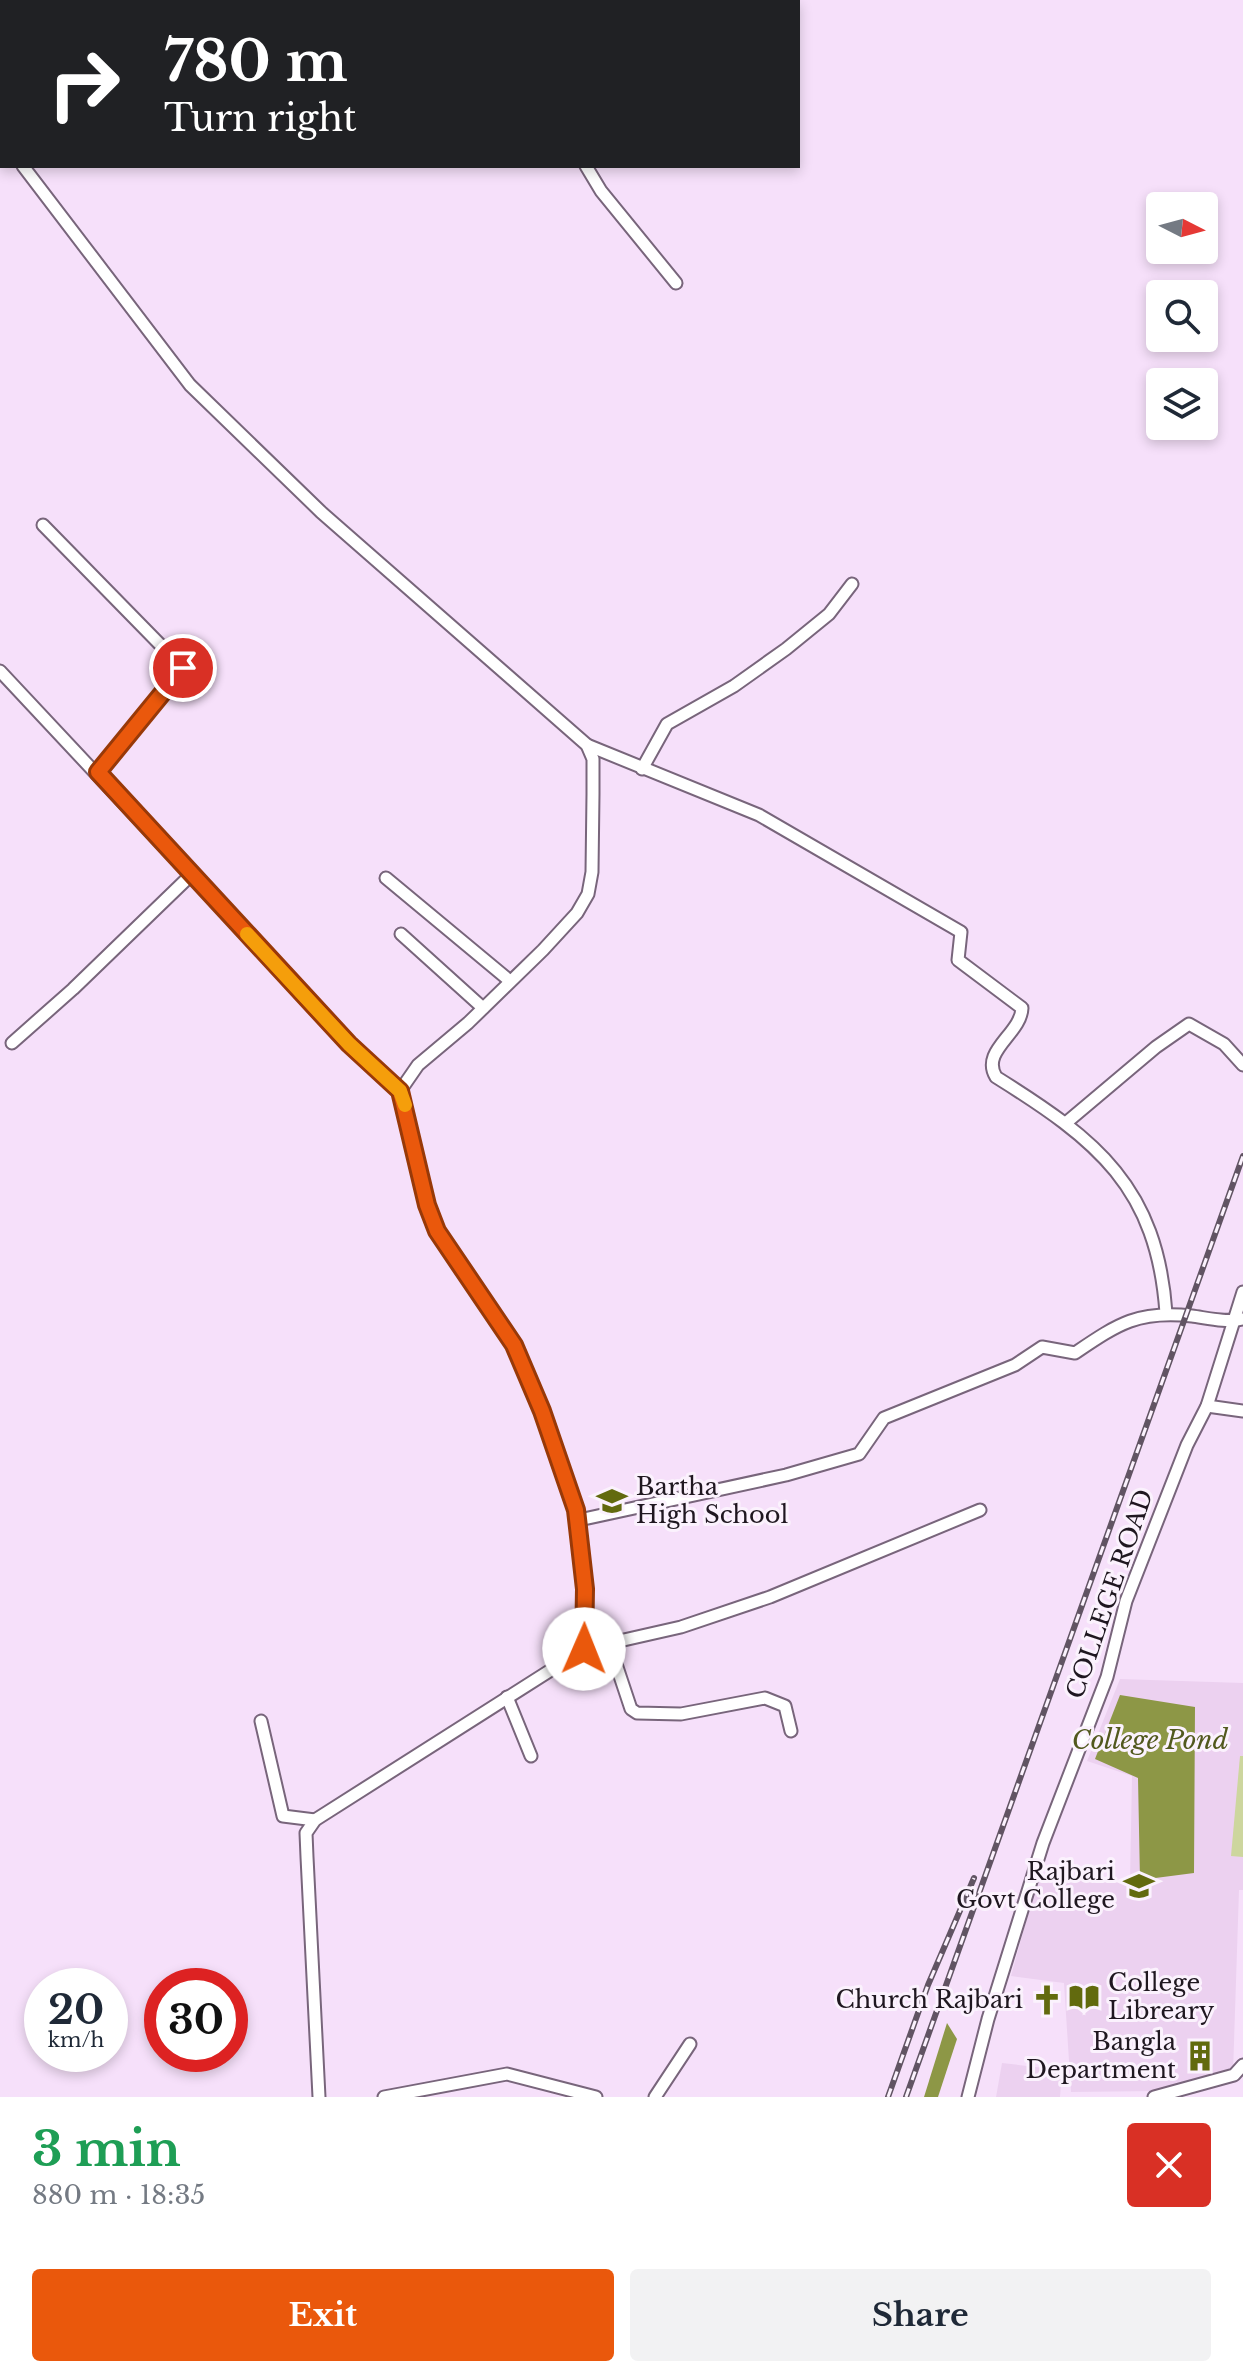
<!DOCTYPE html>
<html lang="en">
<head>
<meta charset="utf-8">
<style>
  body { margin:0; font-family:"Libre Baskerville",serif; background:#f2f2f3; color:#1f2937; height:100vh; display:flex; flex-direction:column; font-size:30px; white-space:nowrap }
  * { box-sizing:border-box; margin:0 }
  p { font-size:26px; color:#747a83 }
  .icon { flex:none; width:44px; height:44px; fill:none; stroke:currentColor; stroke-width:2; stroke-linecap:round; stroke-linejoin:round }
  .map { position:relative; height:2097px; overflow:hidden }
  .sheet { display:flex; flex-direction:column; background:#fff; flex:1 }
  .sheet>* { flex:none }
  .hud { position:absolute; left:0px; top:0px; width:800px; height:168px; box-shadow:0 4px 12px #0003; background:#202124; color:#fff; overflow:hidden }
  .needle { width:52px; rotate:96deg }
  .buttons { position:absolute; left:1146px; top:192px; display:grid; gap:16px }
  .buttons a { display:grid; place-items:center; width:72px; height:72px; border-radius:8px; background:#fff; box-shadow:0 4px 12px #0003; font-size:40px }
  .speed { position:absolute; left:24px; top:1968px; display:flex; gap:16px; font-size:40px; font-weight:700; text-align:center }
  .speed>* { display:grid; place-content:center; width:104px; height:104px; border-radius:50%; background:#fff; box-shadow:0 4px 12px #0003; line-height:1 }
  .speed small { font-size:20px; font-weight:400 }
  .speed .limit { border:12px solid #d22; background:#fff; color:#111 }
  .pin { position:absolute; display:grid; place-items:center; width:68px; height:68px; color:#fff; margin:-34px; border:4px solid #fff; border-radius:50%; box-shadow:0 2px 8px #0007 }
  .me { position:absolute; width:88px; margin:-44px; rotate:1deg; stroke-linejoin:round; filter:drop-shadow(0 0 6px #0008) }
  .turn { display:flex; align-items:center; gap:28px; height:168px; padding:0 32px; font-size:36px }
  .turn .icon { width:104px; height:104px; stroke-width:2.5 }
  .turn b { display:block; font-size:56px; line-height:68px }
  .round { display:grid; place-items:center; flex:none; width:84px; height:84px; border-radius:8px; background:#f2f2f3 }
  .summary { display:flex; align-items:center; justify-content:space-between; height:136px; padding:0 32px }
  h1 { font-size:48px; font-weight:800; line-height:60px; color:#1e9e55 }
  .button { display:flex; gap:16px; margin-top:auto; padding:16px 32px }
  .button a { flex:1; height:92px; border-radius:8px; background:#ea580c; color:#fff; font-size:32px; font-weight:800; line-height:92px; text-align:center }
  .button a+a { background:#f2f2f3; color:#1f2937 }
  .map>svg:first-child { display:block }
  .built { fill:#ecd1f0 }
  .green { fill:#cdd69e }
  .water { fill:#8d9746 }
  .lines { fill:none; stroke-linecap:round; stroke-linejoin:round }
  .minor-casing { stroke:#78657b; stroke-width:15 }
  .minor { stroke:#fff; stroke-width:11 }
  .rail-casing { stroke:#615463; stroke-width:6 }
  .rail { stroke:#fbf2fd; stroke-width:3; stroke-dasharray:9; stroke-linecap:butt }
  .route-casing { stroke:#983908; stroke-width:20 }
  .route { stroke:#ea580c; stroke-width:14 }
  .slow { stroke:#f59e0b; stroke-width:14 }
  .labels { text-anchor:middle; stroke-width:6; stroke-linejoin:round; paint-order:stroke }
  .poi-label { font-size:24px; fill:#1f1720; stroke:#fbf2fd; text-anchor:end }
  .street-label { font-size:24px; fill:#1f1720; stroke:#fbf2fd }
  .water-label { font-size:26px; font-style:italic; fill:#52591e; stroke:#fbf2fd }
</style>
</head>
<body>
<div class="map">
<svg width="1243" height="2097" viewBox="0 0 1243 2097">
  <rect width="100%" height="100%" fill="#f6e0fa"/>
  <g class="built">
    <path d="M1120,1679l123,4v207h-4l-6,183 -76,18 -86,1 -7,-109 -53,-7 27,-98 92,4 2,-106 -45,-15z"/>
    <path d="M1002,2063l60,7 -2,27h-64z"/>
  </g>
  <path class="green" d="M1240,1756h3v101l-12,-1z"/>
  <g class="water">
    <path d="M1120,1695l75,12 -1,166 -54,7 -2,-102 -43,-19z"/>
    <path d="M947,2023l10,16 -19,58h-14z"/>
  </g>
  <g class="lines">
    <g class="minor-casing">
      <g id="minor">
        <path d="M506,0v2"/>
        <path d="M21,2l3,-2"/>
        <path d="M0,19l2,-1"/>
        <path d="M0,127l2,3"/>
        <path d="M23,166l167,219 131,127 266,233 6,14v35l-1,78 -4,22 -11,19 -34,37 -75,73 -50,42 -18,26"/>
        <path d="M586,166l15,25 75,92"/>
        <path d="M43,525l140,143 -85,104"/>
        <path d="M0,671l349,373 51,47 27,114 10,26 77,114 28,66 37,109 6,69 -1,60"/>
        <path d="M587,745l172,70 202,117 -3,28 64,48c-1,26 -42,43 -26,69 101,63 161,110 170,236"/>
        <path d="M642,769l25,-45 67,-38 52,-37 43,-35 23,-30"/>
        <path d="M386,878l124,103"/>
        <path d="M401,934l82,74"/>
        <path d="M12,1043l61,-54 119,-115"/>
        <path d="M1067,1122l89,-75 33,-23 35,20 19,21"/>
        <path d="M1207,1406l36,5"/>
        <path d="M579,1520l207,-45 73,-21 25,-36 131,-53 27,-18 33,6c43,-29 63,-43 117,-37 15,2 35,7 50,3"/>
        <path d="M609,1643l22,66 6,4 44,1 84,-16 20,8 6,25"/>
        <path d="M507,1697l24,59"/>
        <path d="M261,1721l22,95 32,4"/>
        <path d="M319,2097l-12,-240 -1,-24 9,-13 269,-171 97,-22 89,-30 210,-87"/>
        <path d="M384,2097l123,-23 89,23"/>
        <path d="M655,2097l35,-53"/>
        <path d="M968,2097l20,-78 55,-176 64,-166 19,-76 61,-156 20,-39 36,-114"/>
        <path d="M1154,2097l80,-22 9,-10"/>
      </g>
    </g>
    <use href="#minor" class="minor"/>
    <g class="rail-casing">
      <g id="rail">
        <path d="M888,2097l40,-112 46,-107"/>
        <path d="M906,2097l337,-941"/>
      </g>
    </g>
    <use href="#rail" class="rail"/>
  </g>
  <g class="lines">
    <g class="route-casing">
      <path id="route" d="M183,668l-85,104 251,272 51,47 27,114 10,26 77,114 28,66 34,99 9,79 -1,60"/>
    </g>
    <use href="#route" class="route"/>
    <path class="slow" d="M247,934l102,110 51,47 5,14"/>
  </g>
  <defs>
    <g id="school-bare" transform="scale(2.4)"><path d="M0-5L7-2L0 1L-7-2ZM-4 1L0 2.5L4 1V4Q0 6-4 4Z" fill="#626a0e" stroke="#fbf2fd" stroke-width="2.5" paint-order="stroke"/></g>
    <g id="university-bare" transform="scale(2.4)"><path d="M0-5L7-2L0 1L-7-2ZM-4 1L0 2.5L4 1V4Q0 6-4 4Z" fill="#626a0e" stroke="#fbf2fd" stroke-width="2.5" paint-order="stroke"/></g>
    <g id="library-bare" transform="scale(2.4)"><path d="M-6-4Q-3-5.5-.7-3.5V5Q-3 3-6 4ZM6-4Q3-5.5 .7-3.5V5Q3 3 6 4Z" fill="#626a0e" stroke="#fbf2fd" stroke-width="2.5" paint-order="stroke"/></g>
    <g id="church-bare" transform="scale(2.4)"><path d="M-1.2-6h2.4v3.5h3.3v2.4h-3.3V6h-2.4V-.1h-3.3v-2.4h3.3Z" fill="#626a0e" stroke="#fbf2fd" stroke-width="2.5" paint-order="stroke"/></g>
    <g id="building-bare" transform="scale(2.4)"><path d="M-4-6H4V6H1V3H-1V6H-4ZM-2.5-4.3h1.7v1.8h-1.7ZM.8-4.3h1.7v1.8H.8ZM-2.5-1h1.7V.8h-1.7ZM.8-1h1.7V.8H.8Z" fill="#626a0e" stroke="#fbf2fd" stroke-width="2.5" paint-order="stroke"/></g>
  </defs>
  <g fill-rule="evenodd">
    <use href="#school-bare" x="612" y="1501"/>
    <use href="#university-bare" x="1139" y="1886"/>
    <use href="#library-bare" x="1084" y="1997"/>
    <use href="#church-bare" x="1047" y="2000"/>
    <use href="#building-bare" x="1200" y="2056"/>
  </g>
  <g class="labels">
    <g class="poi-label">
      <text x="636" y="1495" text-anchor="start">Bartha<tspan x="636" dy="28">High School</tspan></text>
      <text x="1115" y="1880">Rajbari<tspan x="1115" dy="28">Govt College</tspan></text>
      <text x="1108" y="1991" text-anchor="start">College<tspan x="1108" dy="28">Libreary</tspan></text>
      <text x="1023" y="2008">Church Rajbari</text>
      <text x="1176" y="2050">Bangla<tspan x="1176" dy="28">Department</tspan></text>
    </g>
    <g class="street-label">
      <text transform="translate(1110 1594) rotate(-71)" y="8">COLLEGE ROAD</text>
    </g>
    <g class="water-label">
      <text x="1150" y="1749">College Pond</text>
    </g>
  </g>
</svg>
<div class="buttons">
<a><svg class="needle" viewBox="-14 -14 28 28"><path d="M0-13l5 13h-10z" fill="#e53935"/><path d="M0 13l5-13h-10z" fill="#747a83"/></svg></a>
<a><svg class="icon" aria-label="search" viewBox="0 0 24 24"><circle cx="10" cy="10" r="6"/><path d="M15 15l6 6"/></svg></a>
<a><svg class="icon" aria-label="layers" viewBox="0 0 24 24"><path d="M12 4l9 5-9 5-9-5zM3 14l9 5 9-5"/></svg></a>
</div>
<div class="speed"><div>20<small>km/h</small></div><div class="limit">30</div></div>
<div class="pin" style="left:183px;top:668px;background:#d93025"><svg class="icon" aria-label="arrive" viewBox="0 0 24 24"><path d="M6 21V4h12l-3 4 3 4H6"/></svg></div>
<svg class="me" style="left:584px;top:1649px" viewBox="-20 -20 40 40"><circle r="19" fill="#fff"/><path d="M0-13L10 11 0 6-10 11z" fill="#ea580c"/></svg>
<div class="hud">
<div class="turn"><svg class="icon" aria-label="right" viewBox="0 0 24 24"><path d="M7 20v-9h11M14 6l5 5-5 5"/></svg><div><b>780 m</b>Turn right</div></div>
</div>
</div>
<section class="sheet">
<div class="summary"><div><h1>3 min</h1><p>880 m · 18:35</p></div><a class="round" style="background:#d93025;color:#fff"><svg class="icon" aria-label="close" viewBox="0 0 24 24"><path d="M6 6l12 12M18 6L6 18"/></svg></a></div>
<div class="button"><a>Exit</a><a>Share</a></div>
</section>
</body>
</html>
